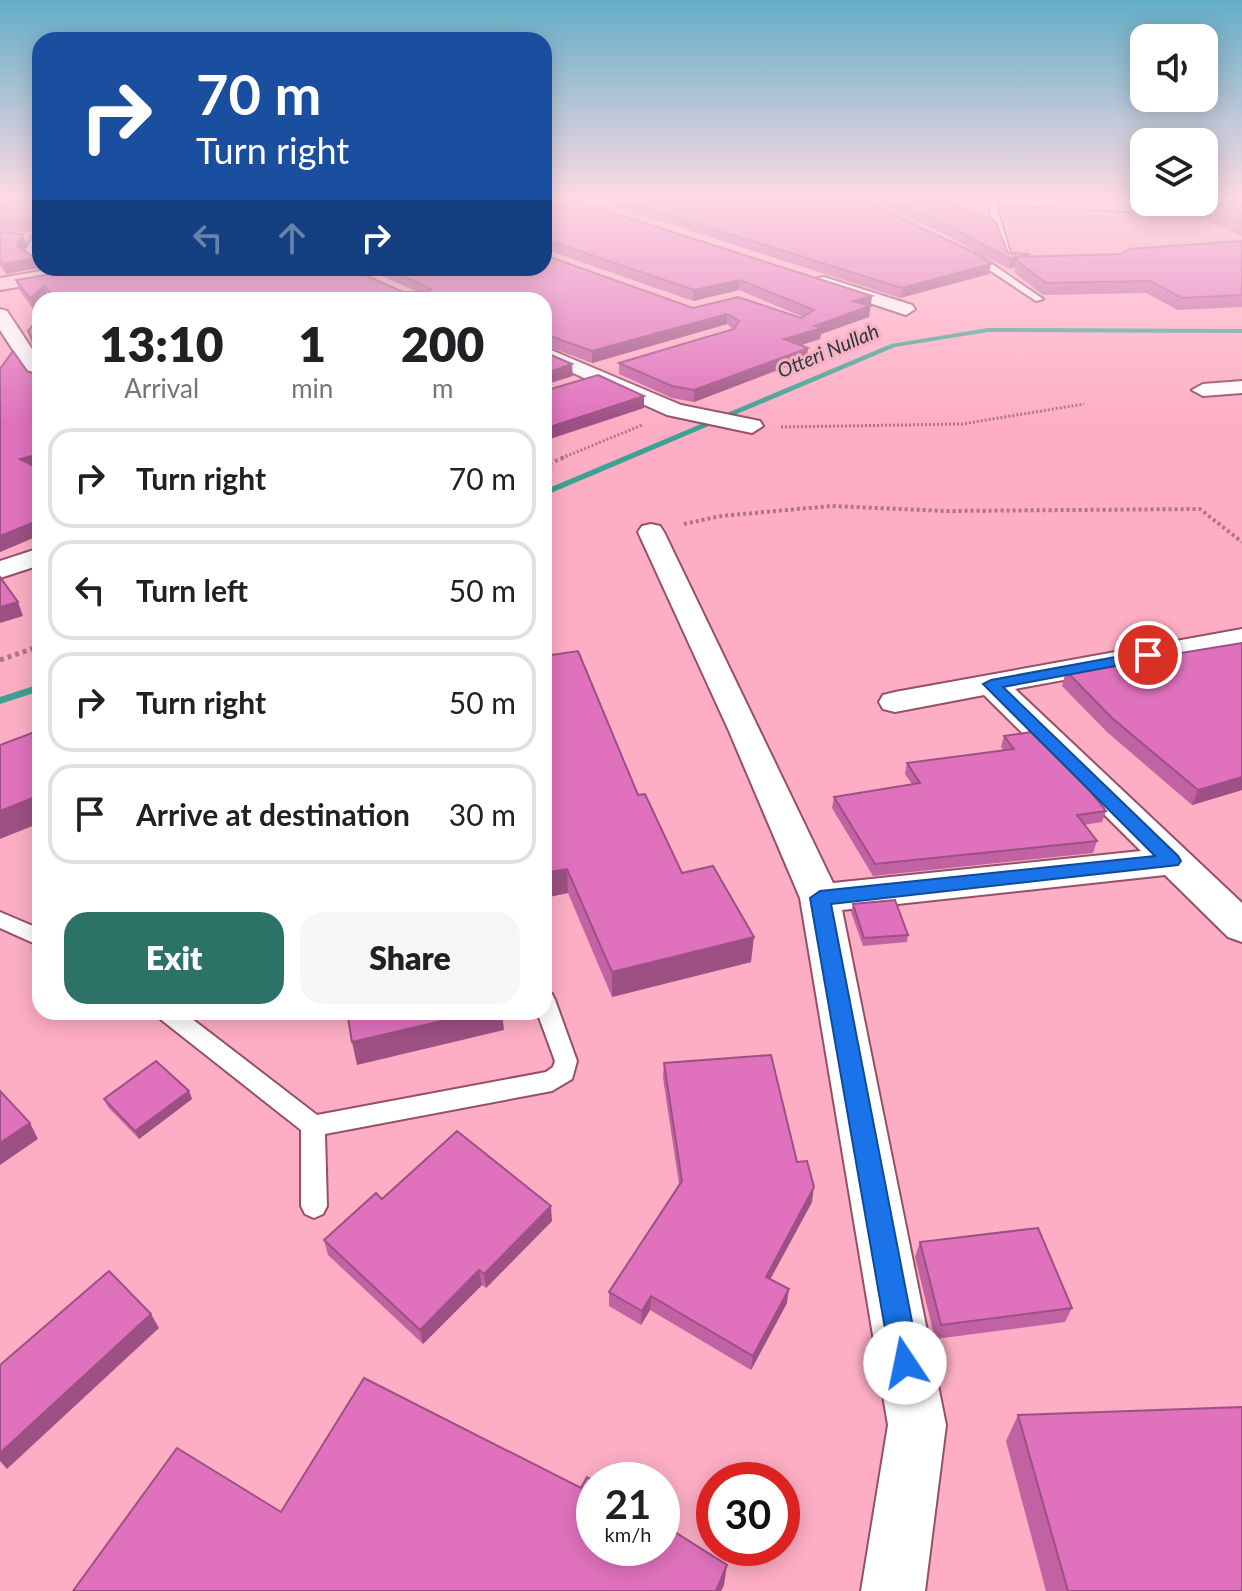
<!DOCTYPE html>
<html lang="en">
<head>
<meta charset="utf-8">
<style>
  body { margin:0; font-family:Lato,sans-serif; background:#f6f6f6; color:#202124; height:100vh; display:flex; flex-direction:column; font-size:30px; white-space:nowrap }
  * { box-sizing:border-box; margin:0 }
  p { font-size:26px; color:#757577 }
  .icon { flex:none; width:44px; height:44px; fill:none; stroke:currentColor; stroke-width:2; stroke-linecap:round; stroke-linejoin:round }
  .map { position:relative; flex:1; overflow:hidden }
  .side { position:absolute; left:32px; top:292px; width:520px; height:728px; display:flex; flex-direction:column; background:#fff; border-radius:24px; box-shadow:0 4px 20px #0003 }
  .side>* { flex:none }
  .guide { position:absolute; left:32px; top:32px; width:520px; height:244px; border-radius:24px; box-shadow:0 4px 20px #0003; background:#1a4fa0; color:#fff; overflow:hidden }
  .controls { position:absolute; left:1130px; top:24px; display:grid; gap:16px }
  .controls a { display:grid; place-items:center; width:88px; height:88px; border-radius:16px; background:#fff; box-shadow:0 4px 20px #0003; font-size:40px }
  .speed { position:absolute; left:576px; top:1462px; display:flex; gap:16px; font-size:40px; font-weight:700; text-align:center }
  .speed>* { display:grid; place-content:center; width:104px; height:104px; border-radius:50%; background:#fff; box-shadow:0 4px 20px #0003; line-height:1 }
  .speed small { font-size:20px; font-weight:400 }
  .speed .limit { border:12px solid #d22; background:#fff; color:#111 }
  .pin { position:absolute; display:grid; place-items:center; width:68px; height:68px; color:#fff; margin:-34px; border:4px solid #fff; border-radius:50%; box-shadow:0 2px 8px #0007 }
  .me { position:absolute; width:88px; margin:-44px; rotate:349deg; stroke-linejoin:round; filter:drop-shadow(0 0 6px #0008) }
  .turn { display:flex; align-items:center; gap:28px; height:168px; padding:0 32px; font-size:36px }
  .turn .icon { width:104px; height:104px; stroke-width:2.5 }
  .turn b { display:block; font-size:56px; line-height:68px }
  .lanes { display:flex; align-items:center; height:76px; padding:0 32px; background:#0003; justify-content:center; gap:40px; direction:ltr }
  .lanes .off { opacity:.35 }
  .eta { display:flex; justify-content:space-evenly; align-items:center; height:136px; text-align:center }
  .eta b { font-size:48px; font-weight:800; line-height:56px }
  .primary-button { display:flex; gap:16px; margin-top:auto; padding:16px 32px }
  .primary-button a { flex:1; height:92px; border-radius:24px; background:#2d7267; color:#fff; font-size:32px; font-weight:800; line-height:92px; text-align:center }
  .primary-button a+a { background:#f6f6f6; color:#202124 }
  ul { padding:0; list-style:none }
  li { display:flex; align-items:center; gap:24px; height:100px; margin:0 16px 12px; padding:0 16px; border:4px solid #e0e0e0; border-radius:24px }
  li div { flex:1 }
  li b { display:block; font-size:30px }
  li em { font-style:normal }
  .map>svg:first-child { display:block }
  .built { fill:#f49fb8 }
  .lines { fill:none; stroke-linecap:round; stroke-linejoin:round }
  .stream { fill:#3ca292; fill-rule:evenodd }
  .lane-casing { stroke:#965066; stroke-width:4 }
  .street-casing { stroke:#965066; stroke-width:4 }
  .secondary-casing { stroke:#965066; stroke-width:4 }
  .path-far2 { stroke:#ae7586; stroke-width:3; stroke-dasharray:2 2; stroke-linecap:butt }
  .path-far1 { stroke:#ae7586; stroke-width:4; stroke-dasharray:3 3; stroke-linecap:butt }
  .path { stroke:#ae7586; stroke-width:5; stroke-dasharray:4 4; stroke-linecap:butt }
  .lane { fill:#fff; fill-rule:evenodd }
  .street { fill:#fff; fill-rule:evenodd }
  .secondary { fill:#facfde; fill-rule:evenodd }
  .wall { fill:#c162a3 }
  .shaded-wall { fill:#9d5084 }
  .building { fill:#e072bd; stroke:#9d5084; stroke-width:2 }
  .route { fill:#1a73e8; stroke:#114b97; stroke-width:2 }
  .labels { text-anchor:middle; stroke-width:6; stroke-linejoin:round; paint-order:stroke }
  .far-water-label { font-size:20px; font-style:italic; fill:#21403b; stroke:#fdaec5 }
</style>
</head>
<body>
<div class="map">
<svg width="1242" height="1591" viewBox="0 0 1242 1591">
  <rect width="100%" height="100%" fill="#fdaec5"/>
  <path class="built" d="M965,199l79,7 198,-1v60l-263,-1z"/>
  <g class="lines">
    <g class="stream">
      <path d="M988,328l254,1v4l-254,-1 -93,15 -351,149v-6l347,-146z"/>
      <path d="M40,684v7l-40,13v-7z"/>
    </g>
    <g class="lane-casing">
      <g id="lane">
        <path d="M986,199h8l18,60 -7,-2z"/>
        <path d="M970,253h6l67,46 -7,2 -66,-44z"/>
        <path d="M0,912l40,17v17l-40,-18z"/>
        <path d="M544,992l8,2 3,6 22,61 -5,18 -20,12 -227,43 2,72 -4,8 -9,4 -9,-4 -4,-8v-76l-142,-112 -3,-6h27l134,103 229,-43 7,-5 2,-6 -18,-49h7z"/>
      </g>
    </g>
    <g class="street-casing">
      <g id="street">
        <path d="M824,277l88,28 3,4 -9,6 -88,-29v-8z"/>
        <path d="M0,309l7,2 33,50v22l-7,-2 -33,-51z"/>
        <path d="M544,347l137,58 79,16 3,5 -11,7 -85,-18 -123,-55z"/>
        <path d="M1242,381v12l-39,3 -11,-6 11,-6z"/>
        <path d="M651,524l9,2 4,6 169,351 308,-32 -157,-156 -89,17 -12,-3 -4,-7 4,-7 12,-3 347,-63v18l-227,42 227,214v39l-14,-5 -63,-62 -323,35 104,515 -21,166h-64l27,-166 -88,-527 -71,-167 -91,-199 4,-6z"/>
        <path d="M40,548v17l-40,13v-17z"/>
      </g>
    </g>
    <g class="secondary-casing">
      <g id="secondary">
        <path d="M567,199h53l-9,5 -67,8v-10z"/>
        <path d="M986,199l218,3v-3h38v9l-115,3 -132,-7z"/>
        <path d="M40,234v32l-17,-11 10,-19z"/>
        <path d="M58,268h47l-10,6 -95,16v-12z"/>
      </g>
    </g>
    <g class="path-far2">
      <path d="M781,427l181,-3 122,-20"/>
      <path d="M562,458l80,-33"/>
    </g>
    <g class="path-far1">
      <path d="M544,466l23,-10"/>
      <path d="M684,524l37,-8 110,-10 115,5 254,-2 42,33"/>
    </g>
    <path class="path" d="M0,660l40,-14"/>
    <use href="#lane" class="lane"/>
    <use href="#street" class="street"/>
    <use href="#secondary" class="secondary"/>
  </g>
  <g class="wall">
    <path d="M40,199v61l-1,-28 -39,-1v-25z"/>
    <path d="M613,199h246l130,75 -89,24 -287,-92z"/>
    <path d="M863,199h77l68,54 21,3 93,-2 120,-13v66l-64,3 -32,-17 -103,2 -28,-22v-6l-6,2 -79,-42z"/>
    <path d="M1242,200v36l-57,-24 3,-10z"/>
    <path d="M544,205l328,91 -3,21 -48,17 -1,5 -19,6 6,14 -113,43 -22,-4 -53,-24v-11l114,-34 -6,-5 -135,39 -48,-18v-45h-494l-3,-3 -7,3v3l-7,6 -14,-19 -3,-10 401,12 -52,-24h179l149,40 108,10 2,-1 -64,-27 -46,11 -149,-52z"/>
    <path d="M0,232l26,12 -3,6 12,8 3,10 -32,6 -6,-8z"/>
    <path d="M40,326l-1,142 1,1v66l-40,17 27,-181 8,3 4,-3v-16l-8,-13 -3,-11z"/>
    <path d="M544,656l94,139 44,78 69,89 -139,35 -44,-104 -24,5z"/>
    <path d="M1066,671l176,119 -50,15 -85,-73 -45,-46z"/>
    <path d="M1004,736l102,75 -4,11 -18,3 13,16 -4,12 -220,23 -41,-68 2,-11 78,-13 -7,-10 2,-11 97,-12 -3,-4z"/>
    <path d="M853,904l55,31 -1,7 -44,4 -12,-34z"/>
    <path d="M664,1063l133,99 15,40 -42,77 17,24 -36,67 -101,-60 -9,15 -32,-19v-14l70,-108 -16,-106z"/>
    <path d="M189,1091l3,8 -53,40 -31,-32 -4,-8z"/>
    <path d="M382,1199l170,22 -66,67 -4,-3 -59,59 -95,-89 -4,-15z"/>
    <path d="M920,1242l152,66 -7,14 -130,17 -20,-82z"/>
    <path d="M1018,1415l224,176h-196l-40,-150z"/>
  </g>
  <g class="shaded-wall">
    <path d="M23,234l3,10 -6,12 -3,-10z"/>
    <path d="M1017,257l-2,10 -6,2 2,-10z"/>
    <path d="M35,258l3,10 -32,6 -3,-10z"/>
    <path d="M991,264l-2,10 -89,24 2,-10z"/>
    <path d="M740,280l-1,10 -46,11 1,-11z"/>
    <path d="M44,286l3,11 -4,3h-3v3l-7,6 -3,-11z"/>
    <path d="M872,296l-3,21 -48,17 -1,5 -37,12 1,-12 31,-13 38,-25z"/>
    <path d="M727,314v10l-135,39v-12z"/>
    <path d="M808,348l-1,11 -113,43v-12z"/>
    <path d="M572,364l1,12 -29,9v-11z"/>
    <path d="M644,396v12l-100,33v-12z"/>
    <path d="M40,454v14l-15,4 -5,-13z"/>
    <path d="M40,520v15l-40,17v-16z"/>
    <path d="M18,602l5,14 -23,7v-16z"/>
    <path d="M1242,777v13l-50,15 6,-15z"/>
    <path d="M40,795v28l-40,16v-28z"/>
    <path d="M567,869l1,24 -24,5v-25z"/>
    <path d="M754,937l-3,25 -139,35v-25z"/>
    <path d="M480,1012h22l2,18 -147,35 -5,-23z"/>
    <path d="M189,1091l3,8 -53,40 -4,-8z"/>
    <path d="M30,1123l8,16 -38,26v-22z"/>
    <path d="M814,1187l-2,15 -48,89 2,-14z"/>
    <path d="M551,1206l1,15 -66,67 -2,-14z"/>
    <path d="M479,1270l3,15 -59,59 -3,-14z"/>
    <path d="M789,1289l-2,14 -36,67 2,-14z"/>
    <path d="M651,1296l-1,14 -9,15 1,-14z"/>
    <path d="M151,1314l8,14 -152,141 -7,-8v-8z"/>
    <path d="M727,1565l-3,20 -3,6h-5z"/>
  </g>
  <g class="building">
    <path d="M17,199h23v59l-1,-36h-39v-16z"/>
    <path d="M618,199h241l110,51 22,14 -89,24z"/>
    <path d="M886,199h54l56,23 12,31 22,1 -19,5 -79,-41z"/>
    <path d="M1242,200v23l-53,-21h15z"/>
    <path d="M579,202l293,94 -19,5 17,5 -55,20 7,2 -38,11 24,9 -114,42 -22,-4 -53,-23 115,-34 5,-8 -12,-7 -135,37 -48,-17v-34h-493l3,-4 -10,-10 -14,12 -14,-18 70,-12h263l54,24h25l3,-3 -46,-21h159v-13l149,53 45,-11 63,21 13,-8 -74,-30 -46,10 -150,-51v-34z"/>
    <path d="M0,232l23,2 -6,12 18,12 -32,6 -3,-4z"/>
    <path d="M1242,241v54l-60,3 -32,-17 -104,2 -29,-22v-4l105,-3 7,-5z"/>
    <path d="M32,326h8v128l-20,5 20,10v51l-40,16v-167l13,-18 14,20 8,3 4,-3v-21l-11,-19z"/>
    <path d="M544,352l28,12 -28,10z"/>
    <path d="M598,375l46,21 -100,33v-38z"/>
    <path d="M0,577l18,25 -18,5z"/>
    <path d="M1242,643v134l-44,13 -86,-72 -46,-47 111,-21 4,3z"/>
    <path d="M578,651l60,144 7,-1 37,79 31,-7 41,71 -142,35 -45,-103 -23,4v-217z"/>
    <path d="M40,730v65l-40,16v-66z"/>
    <path d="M1031,732l52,50 23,29 -29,4 20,26 -222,23 -41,-67 86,-14 -13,-20 107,-14 -10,-13z"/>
    <path d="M895,900l13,35 -44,3 -11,-34z"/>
    <path d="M347,1012h133l-128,30z"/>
    <path d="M771,1055l26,107 10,-1 7,26 -48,90 23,12 -36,67 -102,-60 -9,15 -33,-19 73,-111 -18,-118z"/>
    <path d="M156,1061l33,30 -54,40 -31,-32z"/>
    <path d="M0,1091l30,32 -30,20z"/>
    <path d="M457,1131l94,75 -67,68 -5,-4 -59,60 -96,-90 52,-47 6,6z"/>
    <path d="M1038,1228l34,80 -131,17 -21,-83z"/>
    <path d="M109,1271l42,43 -151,139v-88z"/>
    <path d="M364,1378l217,110 6,-11 7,4v67h68v-24l65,41 -11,26h-643l104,-143 104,64z"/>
    <path d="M1242,1407v184h-174l-50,-176z"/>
  </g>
  <linearGradient id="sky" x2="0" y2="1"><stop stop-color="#63adc6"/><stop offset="0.47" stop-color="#fedbe5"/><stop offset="1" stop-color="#fedbe5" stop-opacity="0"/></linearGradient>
  <rect width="1242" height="422" fill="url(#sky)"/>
  <path class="route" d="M1148,651l5,1v7l-150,28 175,169 3,5 -3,4 -347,39 89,459 -4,10 -11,4 -10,-4 -4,-10 -81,-465 10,-7 335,-35 -172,-172 8,-4z"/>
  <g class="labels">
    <g class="far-water-label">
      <text transform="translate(828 351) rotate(-23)" y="7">Otteri Nullah</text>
    </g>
  </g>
</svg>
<div class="controls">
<a><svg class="icon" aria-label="sound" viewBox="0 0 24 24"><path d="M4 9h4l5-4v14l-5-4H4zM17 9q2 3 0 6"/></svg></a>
<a><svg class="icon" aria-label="layers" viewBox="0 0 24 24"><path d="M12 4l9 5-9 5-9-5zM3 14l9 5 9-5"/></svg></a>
</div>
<div class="speed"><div>21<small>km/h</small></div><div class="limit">30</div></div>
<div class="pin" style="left:1148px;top:655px;background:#d93025"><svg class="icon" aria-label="arrive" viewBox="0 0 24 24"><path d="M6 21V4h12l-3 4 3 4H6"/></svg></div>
<svg class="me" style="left:905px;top:1363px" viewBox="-20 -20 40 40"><circle r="19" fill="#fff"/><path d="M0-13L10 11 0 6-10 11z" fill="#1a73e8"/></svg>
<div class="guide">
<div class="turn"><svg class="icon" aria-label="right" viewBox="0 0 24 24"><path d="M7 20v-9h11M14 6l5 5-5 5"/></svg><div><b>70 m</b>Turn right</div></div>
<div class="lanes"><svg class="icon off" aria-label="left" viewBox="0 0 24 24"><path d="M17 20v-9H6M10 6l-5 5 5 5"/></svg><svg class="icon off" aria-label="ahead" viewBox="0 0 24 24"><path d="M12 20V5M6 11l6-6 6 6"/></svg><svg class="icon" aria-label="right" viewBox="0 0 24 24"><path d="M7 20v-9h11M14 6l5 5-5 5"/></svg></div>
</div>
<section class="side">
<div class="eta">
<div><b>13:10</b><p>Arrival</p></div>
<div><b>1</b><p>min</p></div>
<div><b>200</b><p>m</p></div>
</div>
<ul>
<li><svg class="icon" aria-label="right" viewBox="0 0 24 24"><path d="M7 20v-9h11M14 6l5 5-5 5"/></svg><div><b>Turn right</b></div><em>70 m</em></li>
<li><svg class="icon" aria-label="left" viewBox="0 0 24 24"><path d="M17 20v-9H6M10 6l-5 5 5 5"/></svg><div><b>Turn left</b></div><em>50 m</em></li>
<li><svg class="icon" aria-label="right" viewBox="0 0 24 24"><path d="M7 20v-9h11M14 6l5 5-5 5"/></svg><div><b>Turn right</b></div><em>50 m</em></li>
<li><svg class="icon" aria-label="arrive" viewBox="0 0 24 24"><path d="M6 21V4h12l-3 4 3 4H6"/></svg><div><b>Arrive at destination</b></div><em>30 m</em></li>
</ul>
<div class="primary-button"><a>Exit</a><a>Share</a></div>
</section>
</div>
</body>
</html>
